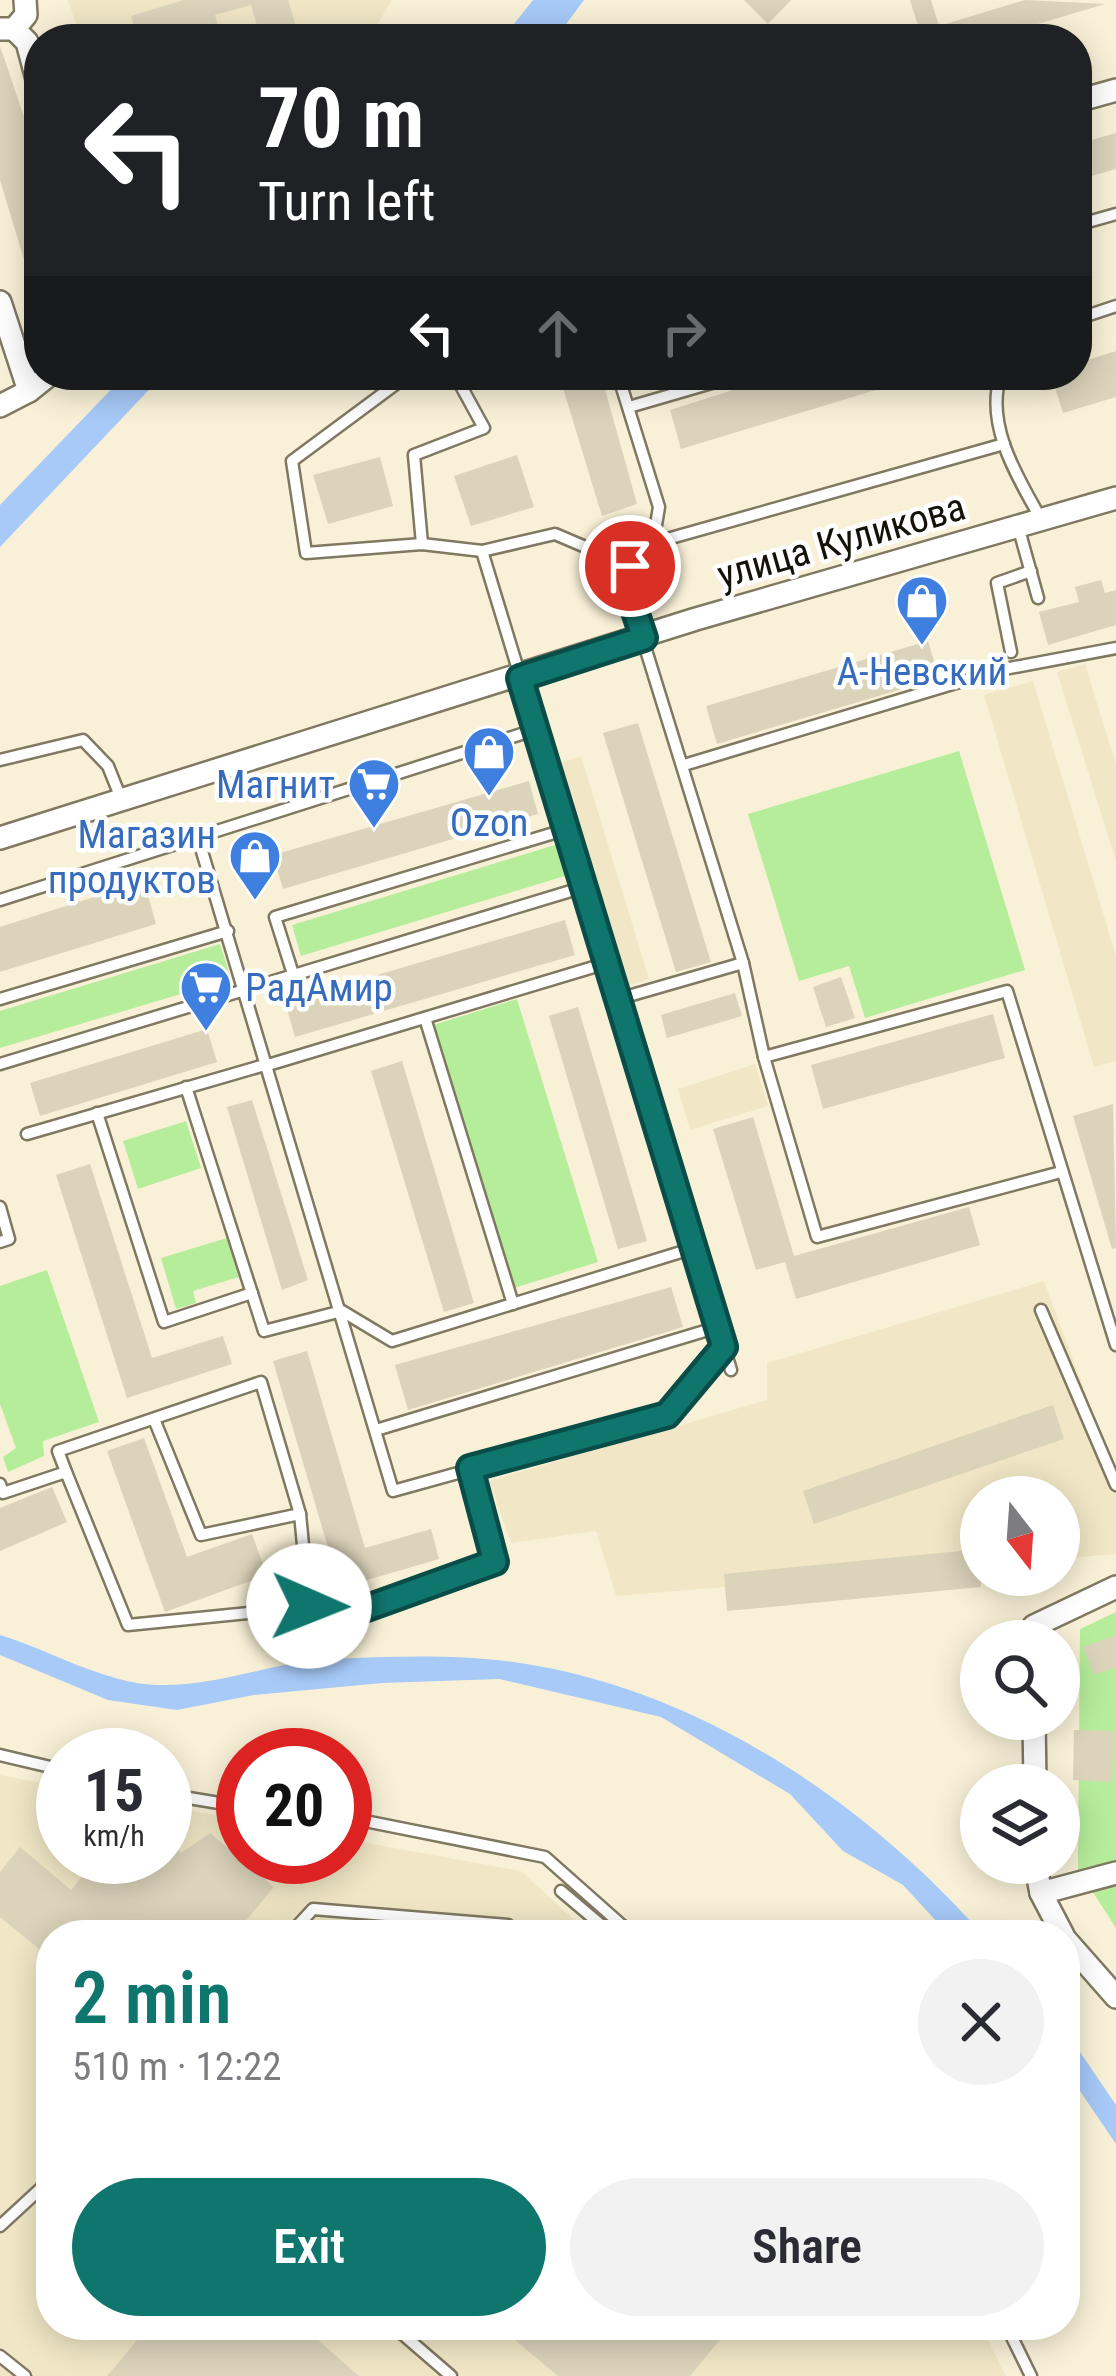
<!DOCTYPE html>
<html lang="en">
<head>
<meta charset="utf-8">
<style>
  body { margin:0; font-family:"Roboto Condensed",sans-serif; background:#f2f2f3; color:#2b2b33; height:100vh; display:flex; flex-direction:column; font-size:45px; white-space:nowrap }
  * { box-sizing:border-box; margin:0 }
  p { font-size:39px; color:#7c7c81 }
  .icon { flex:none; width:66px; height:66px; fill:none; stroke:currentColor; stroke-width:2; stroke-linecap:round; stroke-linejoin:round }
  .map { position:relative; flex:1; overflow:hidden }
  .details { position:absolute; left:36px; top:1920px; width:1044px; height:420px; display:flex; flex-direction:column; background:#fff; border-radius:48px; box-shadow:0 6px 30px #0003 }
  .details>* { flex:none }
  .hud { position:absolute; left:24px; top:24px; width:1068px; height:366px; border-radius:48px; box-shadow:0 6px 30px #0003; background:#202124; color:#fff; overflow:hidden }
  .needle { width:78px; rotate:163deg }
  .buttons { position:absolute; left:960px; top:1476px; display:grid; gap:24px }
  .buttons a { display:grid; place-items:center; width:120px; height:120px; border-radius:50%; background:#fff; box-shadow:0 6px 30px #0003; font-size:60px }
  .speed { position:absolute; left:36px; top:1728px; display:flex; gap:24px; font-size:60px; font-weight:700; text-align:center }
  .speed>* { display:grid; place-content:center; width:156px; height:156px; border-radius:50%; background:#fff; box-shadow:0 6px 30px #0003; line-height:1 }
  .speed small { font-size:30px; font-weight:400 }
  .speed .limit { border:18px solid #d22; background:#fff; color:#111 }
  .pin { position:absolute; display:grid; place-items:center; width:102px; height:102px; color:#fff; margin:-51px; border:6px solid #fff; border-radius:50%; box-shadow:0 3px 12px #0007 }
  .me { position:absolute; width:132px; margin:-66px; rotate:91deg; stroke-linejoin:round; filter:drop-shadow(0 0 9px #0008) }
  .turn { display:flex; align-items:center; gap:42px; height:252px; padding:0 36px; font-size:54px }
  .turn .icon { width:156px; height:156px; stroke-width:2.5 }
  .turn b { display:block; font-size:84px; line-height:102px }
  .lanes { display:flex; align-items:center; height:114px; padding:0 36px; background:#0003; justify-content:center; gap:60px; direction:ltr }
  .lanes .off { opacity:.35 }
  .round { display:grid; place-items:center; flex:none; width:126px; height:126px; border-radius:63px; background:#f2f2f3 }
  .overview { display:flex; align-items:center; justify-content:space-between; height:204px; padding:0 36px }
  h1 { font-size:72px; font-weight:600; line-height:90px; color:#0f766e }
  .button { display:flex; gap:24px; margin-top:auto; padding:24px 36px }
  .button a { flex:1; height:138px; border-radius:72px; background:#0f766e; color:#fff; font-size:48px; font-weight:600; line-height:138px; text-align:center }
  .button a+a { background:#f2f2f3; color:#2b2b33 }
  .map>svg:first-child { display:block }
  .built { fill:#f1e7c6 }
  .green { fill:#b6ed9b }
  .water { fill:#a7caf8 }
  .building { fill:#dbd3ba }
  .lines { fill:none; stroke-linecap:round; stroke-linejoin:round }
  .lane-casing { stroke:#807962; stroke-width:15 }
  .street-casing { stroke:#807962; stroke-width:26 }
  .lane { stroke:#fff; stroke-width:10 }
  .street { stroke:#fff; stroke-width:21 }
  .route-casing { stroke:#0a4d48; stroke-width:30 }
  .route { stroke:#0f766e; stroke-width:21 }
  .labels { text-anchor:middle; stroke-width:9; stroke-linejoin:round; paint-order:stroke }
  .street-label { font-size:39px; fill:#141109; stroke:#fefefe }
  .shop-label { font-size:39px; fill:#366cbe; stroke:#fefefe }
</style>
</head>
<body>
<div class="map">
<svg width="1116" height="2376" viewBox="0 0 1116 2376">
  <rect width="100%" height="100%" fill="#f9f1d7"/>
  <g class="built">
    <path d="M68,0h324l-23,39h-288z"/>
    <path d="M1085,664l31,101v96l-59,-189z"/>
    <path d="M1033,681l83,275v105l-22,6 -110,-372z"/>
    <path d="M581,756l68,223 -22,7 -68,-223z"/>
    <path d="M755,1064l13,42 -78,24 -12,-41z"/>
    <path d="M1044,1281l72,195v78l-57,5v-62h-78v69l-365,30 -20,-65 -85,12 -22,-62 278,-81v-37z"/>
    <path d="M0,1775l63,12v70h102v-51l78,14v37h102v-18l176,32 70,64h-540v390h929l26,51h-1006z"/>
  </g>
  <g class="green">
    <path d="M959,751l66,219 -160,48 -16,-52 -50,15 -51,-167z"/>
    <path d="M555,845l10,31 -264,80 -9,-31z"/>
    <path d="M220,944l11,35 -231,69v-37z"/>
    <path d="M517,999l81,263 -84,26 -81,-263z"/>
    <path d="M186,1121l15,47 -63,21 -15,-48z"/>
    <path d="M227,1238l12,39 -46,14 3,12 -20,6 -15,-51z"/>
    <path d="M47,1270l52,152 -56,19 1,15 -36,16 -5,-15 13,-9 -16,-44v-118z"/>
    <path d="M1116,1612v316l-38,-59 2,-240z"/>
  </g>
  <g class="water">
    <path d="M533,0h51l-29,39h-53z"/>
    <path d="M125,375h38l-163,172v-42z"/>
    <path d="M0,1635c49,15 105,48 156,50 59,2 114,-22 172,-26 67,-3 144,-6 210,7 172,31 331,140 445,269h-34l-46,-50 -60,-34 -53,-57 -129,-77 -162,-38 -117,4 -128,12 -77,15 -69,-10 -108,-45z"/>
    <path d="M1065,2030l51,75v39l-51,-75z"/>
  </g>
  <g class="building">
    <path d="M184,0h104l12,39h-39l-10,-34 -36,10 7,24h-84l-7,-23z"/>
    <path d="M744,0h47l-23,24z"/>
    <path d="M910,0h21l8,26 86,-26 80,4 -117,35h-79l11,-7z"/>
    <path d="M0,46l39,115 -4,135 -35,-116z"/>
    <path d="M1116,133v36l-39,11v-36z"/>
    <path d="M1116,351v46l-53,16 -12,-38h26v-12z"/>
    <path d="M559,375h42l36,129 -35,12z"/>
    <path d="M781,375h131v4l-231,70 -11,-39z"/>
    <path d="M517,455l17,52 -63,19 -17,-50z"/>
    <path d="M380,457l13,49 -65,18 -15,-49z"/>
    <path d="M1101,580l4,13 11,-3v35l-68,20 -9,-33 40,-10 -4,-15z"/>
    <path d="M928,641l11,37 -222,66 -11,-38z"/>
    <path d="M638,723l73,239 -35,10 -73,-239z"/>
    <path d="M529,781l9,33 -255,75 -10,-34z"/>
    <path d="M144,881l12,43 -156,48v-45z"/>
    <path d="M565,920l10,35 -280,82 -10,-35z"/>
    <path d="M841,977l14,41 -29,9 -13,-40z"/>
    <path d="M735,993l7,23 -75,22 -6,-23z"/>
    <path d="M578,1007l69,234 -29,8 -69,-233z"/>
    <path d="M993,1014l12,44 -182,51 -12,-44z"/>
    <path d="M207,1029l10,33 -177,54 -10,-33z"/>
    <path d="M402,1061l72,242 -30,9 -73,-241z"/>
    <path d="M252,1100l56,180 -26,10 -55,-183z"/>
    <path d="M1113,1104l3,144 -4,1 -39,-133z"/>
    <path d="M753,1117l41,139 175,-49 11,38 -184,54 -11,-37 -29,8 -43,-141z"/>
    <path d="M90,1164l62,194 71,-22 9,28 -105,34 -71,-223z"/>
    <path d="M671,1287l12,40 -275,83 -13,-45z"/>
    <path d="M307,1351l58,197 66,-19 8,30 -99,29 -67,-227z"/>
    <path d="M1053,1405l11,34 -250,85 -11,-33z"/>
    <path d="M144,1438l43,119 65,-23 15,41 -102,37 -58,-161z"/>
    <path d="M52,1487l15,35 -67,29v-43z"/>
    <path d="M981,1549v38l-254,24 -3,-37z"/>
    <path d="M1116,1635v32l-22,8 -11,-28z"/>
    <path d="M1074,1730l40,1 -2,51 -39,-2z"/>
    <path d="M210,1833l64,54 -40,48h-183v24l-51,-42v-45l20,-25 51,43 27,-33h67v-17l16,13z"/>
    <path d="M150,2325h151l58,51h-252z"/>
    <path d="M497,2325h235l-42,51h-132z"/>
  </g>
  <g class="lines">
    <g class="lane-casing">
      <g id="lane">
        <path d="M1077,225l39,-11"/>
        <path d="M1077,319l39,-13"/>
        <path d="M408,375l-116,86 14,92 116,-9 60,7 249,819"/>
        <path d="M618,375l41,132 -6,36 -29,36 119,384 21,94 53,180 244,-65"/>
        <path d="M1001,375c-17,49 17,103 40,144"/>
        <path d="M629,407l110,-32"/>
        <path d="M1018,526l20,72"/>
        <path d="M653,543l351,-99"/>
        <path d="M422,544l-8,-89 70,-27 -29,-53"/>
        <path d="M482,551l73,-17 75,32"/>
        <path d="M1011,652l-14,-69 34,-12"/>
        <path d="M0,760l83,-20 25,26 14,35"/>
        <path d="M684,765l315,-95 117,-22"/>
        <path d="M198,838l195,653 274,-76 57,-68"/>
        <path d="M0,900l534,-170"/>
        <path d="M293,974l-18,-57 289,-87"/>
        <path d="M0,999l228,-68"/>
        <path d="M618,999l125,-36"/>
        <path d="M425,1018l88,286"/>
        <path d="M764,1057l243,-66 109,354"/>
        <path d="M0,1064l584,-177"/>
        <path d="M268,1065l339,-102"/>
        <path d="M186,1087l78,244 78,-20 50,30 302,-93"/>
        <path d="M97,1113l67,209 88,-29"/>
        <path d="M27,1134l241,-70"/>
        <path d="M0,1207l9,32 -9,3"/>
        <path d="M1041,1310l75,175"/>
        <path d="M154,1419l47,116 99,-21"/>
        <path d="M376,1430l342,-103"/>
        <path d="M66,1472l62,153 181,-18"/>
        <path d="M0,1484l3,9 63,-21 -8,-21 203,-69 39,132 9,93 47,5 139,-50 -25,-94"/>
        <path d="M0,1755l63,15"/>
        <path d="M165,1794l78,13"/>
        <path d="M345,1817l200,40 88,78"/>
        <path d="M561,1891l52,44"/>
        <path d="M289,1935l24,-26 195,16 12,10"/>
        <path d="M0,2226l51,-47"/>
        <path d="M392,2325l59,51"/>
        <path d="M1006,2325l25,51"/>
        <path d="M0,2356l25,20"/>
      </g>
    </g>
    <g class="street-casing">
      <g id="street">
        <path d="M1,29h13l12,-14 -1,-15"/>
        <path d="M14,29l13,13 12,45"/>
        <path d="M1077,101l39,-11"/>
        <path d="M0,302l29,89 -29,15"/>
        <path d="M29,391l20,-16"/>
        <path d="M0,838l696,-219 420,-121"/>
        <path d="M1034,1641v-15l82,-39"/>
        <path d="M1034,1719l1,66"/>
        <path d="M1035,1863l6,30 22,42"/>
        <path d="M1041,1893l75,-20"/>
        <path d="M1065,1939l51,58"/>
      </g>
    </g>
    <use href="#lane" class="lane"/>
    <use href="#street" class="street"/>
  </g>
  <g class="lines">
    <g class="route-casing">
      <path id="route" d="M309,1606l47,6 139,-50 -25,-94 197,-53 57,-68 -204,-669 124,-40 -20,-59 6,-13"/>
    </g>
    <use href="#route" class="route"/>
  </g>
  <defs>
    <g id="shop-pin" transform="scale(2.7)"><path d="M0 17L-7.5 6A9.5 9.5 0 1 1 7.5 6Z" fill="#3f7fe0" stroke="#fefefe"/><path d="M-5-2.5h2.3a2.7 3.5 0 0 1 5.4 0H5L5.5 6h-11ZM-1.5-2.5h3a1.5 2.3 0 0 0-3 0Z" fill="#fff"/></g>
    <g id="supermarket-pin" transform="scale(2.7)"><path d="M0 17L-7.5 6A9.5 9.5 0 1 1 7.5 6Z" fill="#3f7fe0" stroke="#fefefe"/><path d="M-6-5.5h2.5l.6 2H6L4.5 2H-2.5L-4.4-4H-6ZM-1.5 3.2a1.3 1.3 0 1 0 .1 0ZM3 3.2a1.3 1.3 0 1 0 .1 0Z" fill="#fff"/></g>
  </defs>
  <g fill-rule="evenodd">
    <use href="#shop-pin" x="922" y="601"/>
    <use href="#shop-pin" x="489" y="752"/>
    <use href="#supermarket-pin" x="374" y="784"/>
    <use href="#shop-pin" x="255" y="856"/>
    <use href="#supermarket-pin" x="206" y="987"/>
  </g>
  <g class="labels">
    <g class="street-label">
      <text transform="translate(841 540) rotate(-16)" y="14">улица Куликова</text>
    </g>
    <g class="shop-label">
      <text x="922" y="685">А-Невский</text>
      <text x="335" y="798" text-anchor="end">Магнит</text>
      <text x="489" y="836">Ozon</text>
      <text x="216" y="848" text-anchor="end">Магазин<tspan x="216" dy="45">продуктов</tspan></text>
      <text x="245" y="1001" text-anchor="start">РадАмир</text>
    </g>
  </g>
</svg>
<div class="buttons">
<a><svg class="needle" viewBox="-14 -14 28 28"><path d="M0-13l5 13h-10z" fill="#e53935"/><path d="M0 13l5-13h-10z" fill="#7c7c81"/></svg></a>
<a><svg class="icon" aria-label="search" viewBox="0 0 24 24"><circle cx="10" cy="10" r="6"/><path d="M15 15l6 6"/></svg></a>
<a><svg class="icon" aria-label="layers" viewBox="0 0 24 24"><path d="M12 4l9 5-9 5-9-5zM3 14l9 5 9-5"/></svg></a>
</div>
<div class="speed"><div>15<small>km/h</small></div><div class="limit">20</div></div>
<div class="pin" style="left:630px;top:566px;background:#d93025"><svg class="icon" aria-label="arrive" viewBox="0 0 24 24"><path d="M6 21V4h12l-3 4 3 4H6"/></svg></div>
<svg class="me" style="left:309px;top:1606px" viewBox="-20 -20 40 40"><circle r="19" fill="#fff"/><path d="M0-13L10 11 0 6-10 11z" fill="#0f766e"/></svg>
<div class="hud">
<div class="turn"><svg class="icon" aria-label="left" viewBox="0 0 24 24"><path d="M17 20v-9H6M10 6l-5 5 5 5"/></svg><div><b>70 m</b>Turn left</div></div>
<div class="lanes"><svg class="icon" aria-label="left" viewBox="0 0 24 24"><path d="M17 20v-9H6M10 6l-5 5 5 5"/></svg><svg class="icon off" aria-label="ahead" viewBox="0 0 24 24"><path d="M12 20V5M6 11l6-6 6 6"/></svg><svg class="icon off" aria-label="right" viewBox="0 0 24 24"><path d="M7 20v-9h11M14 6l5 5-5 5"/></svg></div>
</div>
<section class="details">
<div class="overview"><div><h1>2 min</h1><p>510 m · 12:22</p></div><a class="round"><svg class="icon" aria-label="close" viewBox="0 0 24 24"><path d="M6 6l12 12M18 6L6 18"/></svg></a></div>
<div class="button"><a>Exit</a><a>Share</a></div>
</section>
</div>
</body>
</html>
